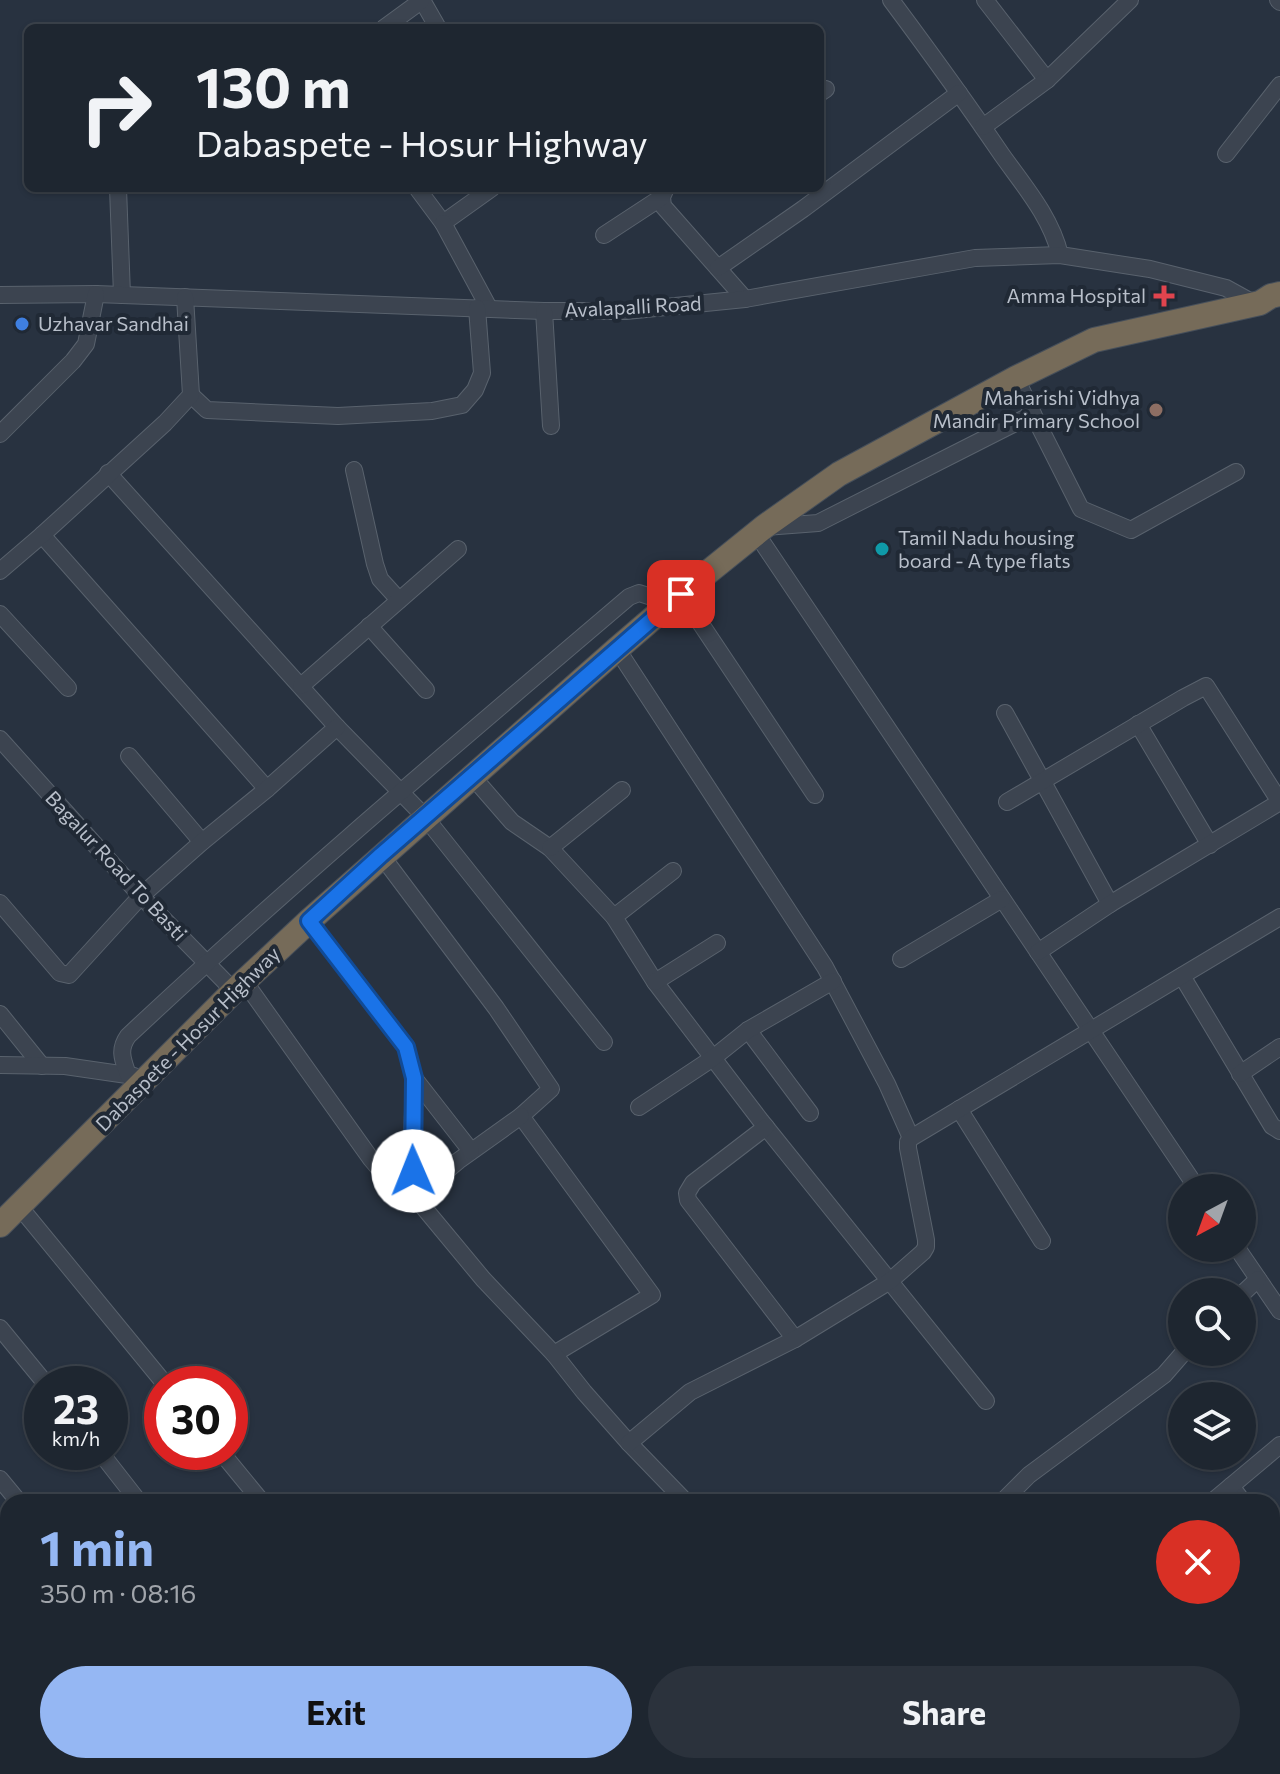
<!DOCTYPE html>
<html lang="en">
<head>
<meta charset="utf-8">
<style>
  body { margin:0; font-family:Commissioner,sans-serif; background:#2b323c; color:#f1f3f6; height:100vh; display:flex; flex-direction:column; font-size:30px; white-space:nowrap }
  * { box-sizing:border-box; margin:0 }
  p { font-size:26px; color:#a1a5ab }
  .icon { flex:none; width:44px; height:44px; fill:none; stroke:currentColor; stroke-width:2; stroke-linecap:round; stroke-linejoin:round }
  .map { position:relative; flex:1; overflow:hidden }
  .side { position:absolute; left:0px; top:1494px; width:1280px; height:280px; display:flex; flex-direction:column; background:#1e2630; border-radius:24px 24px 0 0; box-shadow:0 2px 6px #0004,0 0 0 2px #3c434c }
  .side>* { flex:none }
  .guide { position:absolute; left:24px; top:24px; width:800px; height:168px; border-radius:12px; box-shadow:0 2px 6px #0004,0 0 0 2px #3c434c; background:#1e2630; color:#f1f3f6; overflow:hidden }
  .needle { width:52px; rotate:221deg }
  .buttons { position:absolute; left:1168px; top:1174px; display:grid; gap:16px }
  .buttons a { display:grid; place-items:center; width:88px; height:88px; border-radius:50%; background:#1e2630; box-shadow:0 2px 6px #0004,0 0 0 2px #3c434c; font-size:40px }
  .speed { position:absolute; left:24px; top:1366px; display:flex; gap:16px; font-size:40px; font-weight:700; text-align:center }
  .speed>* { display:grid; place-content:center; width:104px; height:104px; border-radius:50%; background:#1e2630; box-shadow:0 2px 6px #0004,0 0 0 2px #3c434c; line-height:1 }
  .speed small { font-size:20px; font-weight:400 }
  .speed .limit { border:12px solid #d22; background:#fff; color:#111 }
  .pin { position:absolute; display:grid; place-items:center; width:68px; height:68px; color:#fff; margin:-34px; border-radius:16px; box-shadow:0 4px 12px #0006 }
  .me { position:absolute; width:88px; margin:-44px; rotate:359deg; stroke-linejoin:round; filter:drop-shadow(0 0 6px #0008) }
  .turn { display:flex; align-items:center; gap:28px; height:168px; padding:0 40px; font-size:36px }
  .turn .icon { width:104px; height:104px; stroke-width:2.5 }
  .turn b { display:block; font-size:56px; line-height:68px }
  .round { display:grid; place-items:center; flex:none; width:84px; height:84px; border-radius:42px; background:#2b323c }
  .head { display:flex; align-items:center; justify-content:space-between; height:136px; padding:0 40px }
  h1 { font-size:48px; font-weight:700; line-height:60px; color:#95b7f3 }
  .action { display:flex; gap:16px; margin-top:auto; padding:16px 40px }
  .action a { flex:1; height:92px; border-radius:48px; background:#95b7f3; color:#111; font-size:32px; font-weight:700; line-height:92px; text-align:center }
  .action a+a { background:#2b323c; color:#f1f3f6 }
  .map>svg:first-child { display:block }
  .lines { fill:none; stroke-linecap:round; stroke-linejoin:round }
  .minor-casing { stroke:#59626d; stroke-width:18 }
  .highway-casing { stroke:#464f5a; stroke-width:26 }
  .minor { stroke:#3c4450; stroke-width:16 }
  .highway { stroke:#766b59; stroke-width:24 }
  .route-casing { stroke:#114b97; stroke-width:20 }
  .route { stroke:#1a73e8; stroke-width:14 }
  .health-dot { fill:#e0444e; stroke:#202935; stroke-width:3 }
  .shop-dot { fill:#3f7fe0; stroke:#202935; stroke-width:3 }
  .education-dot { fill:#8d6e63; stroke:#202935; stroke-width:3 }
  .culture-dot { fill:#0f9aa8; stroke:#202935; stroke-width:3 }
  .labels { text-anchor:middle; stroke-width:8; stroke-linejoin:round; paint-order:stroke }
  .poi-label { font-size:20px; fill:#b8bfca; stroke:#202935; text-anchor:end }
  .street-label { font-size:20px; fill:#b8bfca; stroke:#202935 }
</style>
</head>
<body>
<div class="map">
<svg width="1280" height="1774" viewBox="0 0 1280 1774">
  <rect width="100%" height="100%" fill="#283240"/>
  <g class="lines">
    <g class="minor-casing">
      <g id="minor">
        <path d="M422,0l16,28"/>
        <path d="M891,0c38,51 75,102 111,155 22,31 49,62 58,100"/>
        <path d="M985,0l62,80"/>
        <path d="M1278,0l2,2"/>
        <path d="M384,28l37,-27"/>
        <path d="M820,93l6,-4"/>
        <path d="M983,127l64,-47 83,-80"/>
        <path d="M1226,154l54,-69"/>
        <path d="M118,188l4,107"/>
        <path d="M417,188l26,35 49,-35"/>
        <path d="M666,188l-4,9 1,9 82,93"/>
        <path d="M443,223l46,85"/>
        <path d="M604,235l58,-38"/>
        <path d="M718,268l85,-59 156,-116"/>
        <path d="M0,295l96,-1 448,17h82l119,-12 230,-41 85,-3 90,14 76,19 29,16"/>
        <path d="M544,311l7,115"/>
        <path d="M191,395l16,15 131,6 94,-5 30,-6 13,-15 7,-17 -5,-65"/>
        <path d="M1033,414l48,95 50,21 105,-58"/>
        <path d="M0,434l73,-73 13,-17 10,-50"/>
        <path d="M354,470l21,94 5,15 19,21"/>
        <path d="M108,473l229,254 88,90 179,225"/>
        <path d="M765,527l53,-4 215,-109 -17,-36"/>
        <path d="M756,533l441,655"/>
        <path d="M42,535l225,254"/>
        <path d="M0,571l42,-36 123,-112 26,-28 -6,-98"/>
        <path d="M681,594l134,201"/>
        <path d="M0,614l68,74"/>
        <path d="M369,626l57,64"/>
        <path d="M617,649l208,318 62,117 24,54"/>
        <path d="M301,686l157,-137"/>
        <path d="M1005,713l105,191"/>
        <path d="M1138,724l72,121"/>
        <path d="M0,739l141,157 93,95"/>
        <path d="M129,756l73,86"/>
        <path d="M472,776l40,46 38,26 64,69"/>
        <path d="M1007,802l176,-104 23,-12 74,116 -170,102 -72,48"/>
        <path d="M550,848l72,-58"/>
        <path d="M381,855l115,153 55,81 -30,27 131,179 -98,59"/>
        <path d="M673,871l-59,46 41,65 106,139 225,280"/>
        <path d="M0,903l60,70 9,2 72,-79 61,-54 65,-53 70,-62"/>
        <path d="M309,921l97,126 8,31 -2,66 3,53 68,82 71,75 30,38 45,51 57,59"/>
        <path d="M901,959l101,-60"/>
        <path d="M1182,976l90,150 8,5"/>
        <path d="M244,981l127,178 27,32 17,6 43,-36 63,-45"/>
        <path d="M655,982l62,-39"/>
        <path d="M0,1014l42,52"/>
        <path d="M748,1030l62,83"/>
        <path d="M0,1065l65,1 69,10"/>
        <path d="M1240,1074l40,-27"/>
        <path d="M128,1075c-5,-15 -10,-25 0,-39 162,-152 332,-295 501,-439l10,-4 31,10"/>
        <path d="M414,1078l57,73"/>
        <path d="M639,1107l74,-49 35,-28 85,-49"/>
        <path d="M959,1109l83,132"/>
        <path d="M766,1127l-73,56 -6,10 1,7 107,139"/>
        <path d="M19,1206l146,178"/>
        <path d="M1237,1248l43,63"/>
        <path d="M1242,1294l16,-15"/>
        <path d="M0,1328l46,56"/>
        <path d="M629,1443l61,-51 105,-53 95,-58 33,-29 3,-5v-7l-18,-92v-6l3,-4 369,-221"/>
        <path d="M100,1452l39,50"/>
        <path d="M221,1452l41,50"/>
        <path d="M0,1479l19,23"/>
        <path d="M1231,1486l12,16"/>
        <path d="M1002,1502l27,-27 135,-100 20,-23"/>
        <path d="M1212,1502l68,-57"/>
        <path d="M1272,1533l8,-7"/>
        <path d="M1272,1677l8,-7"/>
        <path d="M0,1743l8,10"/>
        <path d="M93,1766l6,8"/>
        <path d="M226,1766l6,8"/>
        <path d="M345,1766l7,8"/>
        <path d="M443,1766l3,4"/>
        <path d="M910,1766l6,8"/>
        <path d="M1069,1766l6,8"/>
        <path d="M1244,1766l7,8"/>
        <path d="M10,1774l9,-8"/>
        <path d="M244,1774l10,-8"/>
        <path d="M855,1774l9,-8"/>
        <path d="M1163,1774l10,-8"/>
      </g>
    </g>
    <g class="highway-casing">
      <path id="highway" d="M0,1225l234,-234 75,-70 308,-272 64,-55 83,-67 75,-53 177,-96 78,-38 166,-37 11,-7 9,-2"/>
    </g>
    <use href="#minor" class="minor"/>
    <use href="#highway" class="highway"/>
  </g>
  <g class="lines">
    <g class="route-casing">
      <path id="route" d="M413,1171l1,-93 -8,-31 -97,-126 72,-66 300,-261"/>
    </g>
    <use href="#route" class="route"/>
  </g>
  <path class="health-dot" d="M1160 284h8v8h8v8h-8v8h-8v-8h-8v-8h8z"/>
  <circle class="shop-dot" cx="22" cy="324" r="8"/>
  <circle class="education-dot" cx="1156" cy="410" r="8"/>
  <circle class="culture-dot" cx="882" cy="549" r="8"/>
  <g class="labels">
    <g class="poi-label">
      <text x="1146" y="303">Amma Hospital</text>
      <text x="38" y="331" text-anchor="start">Uzhavar Sandhai</text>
      <text x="1140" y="405">Maharishi Vidhya<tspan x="1140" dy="23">Mandir Primary School</tspan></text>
      <text x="898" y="545" text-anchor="start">Tamil Nadu housing<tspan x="898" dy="23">board - A type flats</tspan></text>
    </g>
    <g class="street-label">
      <text transform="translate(633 307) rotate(-3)" y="7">Avalapalli Road</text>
      <text transform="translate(116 866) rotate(47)" y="7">Bagalur Road To Basti</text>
      <text transform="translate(188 1039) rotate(-45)" y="7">Dabaspete - Hosur Highway</text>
    </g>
  </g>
</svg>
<div class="buttons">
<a><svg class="needle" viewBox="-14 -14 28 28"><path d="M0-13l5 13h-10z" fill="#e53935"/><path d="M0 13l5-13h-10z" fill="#a1a5ab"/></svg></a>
<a><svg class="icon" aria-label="search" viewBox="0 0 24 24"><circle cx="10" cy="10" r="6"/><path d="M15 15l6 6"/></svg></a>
<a><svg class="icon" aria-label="layers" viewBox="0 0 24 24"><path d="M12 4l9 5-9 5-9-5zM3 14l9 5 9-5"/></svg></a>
</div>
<div class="speed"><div>23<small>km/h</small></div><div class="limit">30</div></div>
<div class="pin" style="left:681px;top:594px;background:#d93025"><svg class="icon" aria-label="arrive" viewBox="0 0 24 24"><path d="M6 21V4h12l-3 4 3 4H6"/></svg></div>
<svg class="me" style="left:413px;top:1171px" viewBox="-20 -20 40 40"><circle r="19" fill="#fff"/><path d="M0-13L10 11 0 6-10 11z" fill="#1a73e8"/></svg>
<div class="guide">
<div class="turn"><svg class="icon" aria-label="right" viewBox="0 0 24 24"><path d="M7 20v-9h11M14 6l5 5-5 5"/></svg><div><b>130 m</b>Dabaspete - Hosur Highway</div></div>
</div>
<section class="side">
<div class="head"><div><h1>1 min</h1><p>350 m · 08:16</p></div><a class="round" style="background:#d93025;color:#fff"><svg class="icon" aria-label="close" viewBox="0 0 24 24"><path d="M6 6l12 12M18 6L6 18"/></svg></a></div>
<div class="action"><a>Exit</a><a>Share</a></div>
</section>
</div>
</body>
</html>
